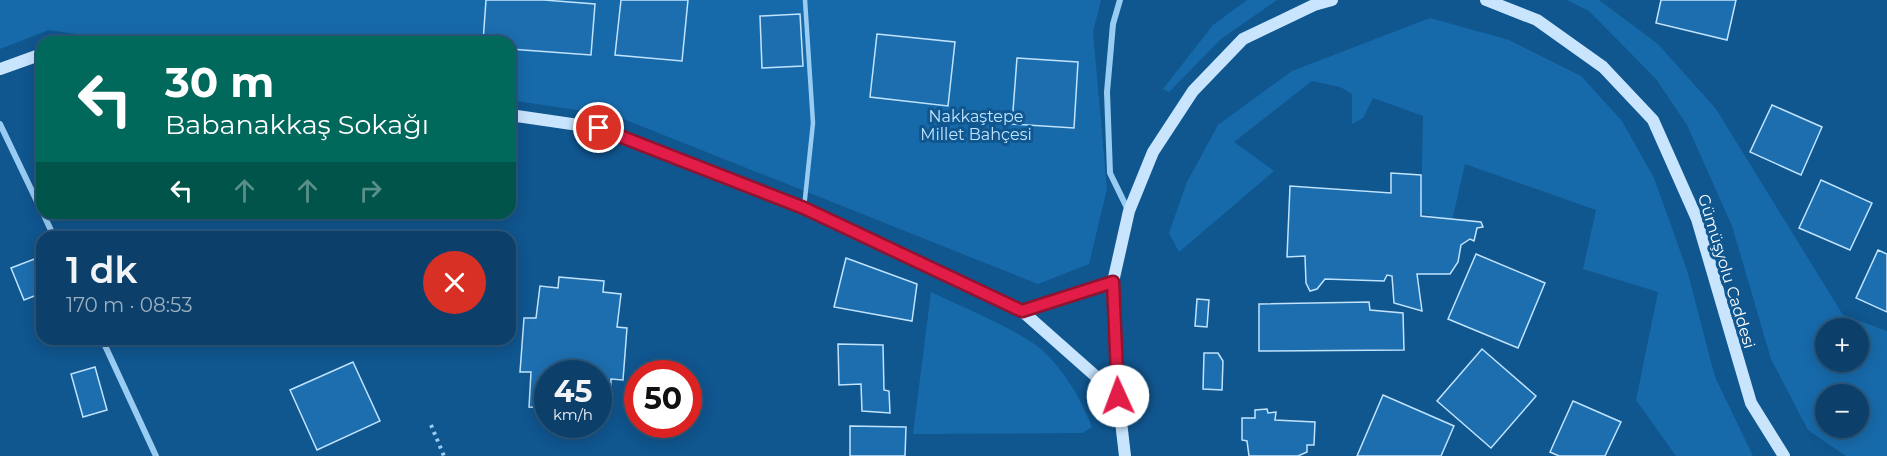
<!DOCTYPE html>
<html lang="tr">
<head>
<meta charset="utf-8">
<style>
  body { margin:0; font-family:Montserrat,sans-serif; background:#1a4b73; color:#f1f3f6; height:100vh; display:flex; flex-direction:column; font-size:22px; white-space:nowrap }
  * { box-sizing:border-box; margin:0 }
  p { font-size:20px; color:#9aafc1 }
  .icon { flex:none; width:33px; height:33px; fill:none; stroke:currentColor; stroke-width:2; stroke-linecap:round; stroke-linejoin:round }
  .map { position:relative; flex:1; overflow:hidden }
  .panel { position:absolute; left:36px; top:231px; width:480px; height:114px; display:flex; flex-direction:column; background:#0c406b; border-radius:18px; box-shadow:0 3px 15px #0003,0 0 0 2px #2c597e }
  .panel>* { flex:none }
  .guide { position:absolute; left:36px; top:36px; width:480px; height:183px; border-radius:18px; box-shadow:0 3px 15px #0003,0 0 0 2px #2c597e; background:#00695c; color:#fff; overflow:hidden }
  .tools { position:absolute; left:1815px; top:318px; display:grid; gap:12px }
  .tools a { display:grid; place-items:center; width:54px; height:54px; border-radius:50%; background:#0c406b; box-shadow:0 3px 15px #0003,0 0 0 2px #2c597e; font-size:30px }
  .speed { position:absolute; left:534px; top:360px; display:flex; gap:12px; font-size:30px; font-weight:700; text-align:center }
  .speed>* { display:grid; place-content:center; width:78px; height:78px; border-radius:50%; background:#0c406b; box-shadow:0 3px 15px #0003,0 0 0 2px #2c597e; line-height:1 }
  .speed small { font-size:15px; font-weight:400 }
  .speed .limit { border:9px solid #d22; background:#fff; color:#111 }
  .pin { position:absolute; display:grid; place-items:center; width:51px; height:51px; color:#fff; margin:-26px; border:3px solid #fff; border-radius:50%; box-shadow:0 2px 6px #0007 }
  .me { position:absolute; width:66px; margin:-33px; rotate:358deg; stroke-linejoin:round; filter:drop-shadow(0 0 4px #0008) }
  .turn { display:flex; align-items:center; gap:21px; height:126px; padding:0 30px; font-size:27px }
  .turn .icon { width:78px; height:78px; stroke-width:2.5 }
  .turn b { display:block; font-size:42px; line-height:51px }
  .lanes { display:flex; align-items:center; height:57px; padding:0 30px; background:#0003; justify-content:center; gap:30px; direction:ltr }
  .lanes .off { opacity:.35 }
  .round { display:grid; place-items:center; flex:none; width:63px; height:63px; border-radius:32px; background:#1a4b73 }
  .summary { display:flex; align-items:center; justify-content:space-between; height:102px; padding:0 30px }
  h1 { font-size:36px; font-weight:600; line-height:45px }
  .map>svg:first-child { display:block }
  .green { fill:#176aaa; fill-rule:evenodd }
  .building { fill:#1d6eaf; stroke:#c0e3fe; stroke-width:1.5 }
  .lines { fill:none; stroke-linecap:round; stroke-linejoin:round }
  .path { stroke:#99ccf3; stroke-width:4; stroke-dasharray:3 4.5; stroke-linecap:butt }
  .lane { stroke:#99ccf3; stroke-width:4.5 }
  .street { stroke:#99ccf3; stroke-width:6 }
  .secondary { stroke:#c8e5fd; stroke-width:12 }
  .route-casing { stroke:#92132f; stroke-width:15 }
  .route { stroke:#e11d48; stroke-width:10 }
  .labels { text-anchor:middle; stroke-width:6; stroke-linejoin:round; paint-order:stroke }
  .park-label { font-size:16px; fill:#c0e3fe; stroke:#10568f }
  .street-label { font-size:16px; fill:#fff; stroke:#10568f }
</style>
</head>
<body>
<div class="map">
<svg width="1887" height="456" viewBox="0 0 1887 456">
  <rect width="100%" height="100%" fill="#10568f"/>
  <g class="green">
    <path d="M0,0h1101l-8,32 14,157 -18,75 -51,20 -422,-168 -106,-16v-58h-380l-81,-12 -49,19z"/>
    <path d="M1247,0h30l-56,39 -52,53 -6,-3 50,-64z"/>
    <path d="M1567,0h32l59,44 58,65 127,206 44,16v125h-41l-38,-26 -37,-71 -39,-133 -45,-101 -31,-46 -67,-68zM1826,328h32v34h-32zM1826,394h32v34h-32z"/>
    <path d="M1430,18l79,22 72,36 41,45 32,57 33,92 28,107 38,79h-77l-40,-56 22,-108 -75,-23 13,-59 -131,-46 -13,57 -31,-8 2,-97 -50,-18 -10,20 -11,6v-30l-12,-7 -28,-6 -78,61 40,29 -95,81 -10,-19 18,-51 31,-57 74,-54z"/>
    <path d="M931,292c29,14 88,38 111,58 23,21 39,49 50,77l-10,6 -169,1z"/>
  </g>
  <g class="building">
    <path d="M486,0h58l51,4 -4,51 -81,-6v-7h-27z"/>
    <path d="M621,0h67l-6,61 -67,-6z"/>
    <path d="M1661,0h75l-9,40 -71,-17z"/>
    <path d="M800,14l3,52 -41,2 -2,-52z"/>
    <path d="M877,34l78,8 -7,64 -78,-9z"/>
    <path d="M1017,58l61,4 -4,66 -62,-4z"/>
    <path d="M1772,105l50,22 -21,48 -51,-23z"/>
    <path d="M1391,173l30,2v41l60,6 2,5 -6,1 -3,13 -4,-2 -9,6 -3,17 -8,12h-33l5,37 -28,-8 -2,-27 -5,-1 -3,6 -59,-2 -8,10 -7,2 -4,-8 -1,-27 -18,1 3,-71 101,7z"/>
    <path d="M1821,180l51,23 -22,47 -51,-22z"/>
    <path d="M1878,250l9,4v58l-31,-14z"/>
    <path d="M1476,254l69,29 -27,65 -70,-29z"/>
    <path d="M42,256v37l-18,7 -13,-32z"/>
    <path d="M846,258l71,26 -5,37 -78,-14z"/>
    <path d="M559,277l45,4 -1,11 18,2 -4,33 10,1 -4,52 -12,-1 -1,30h-12v-35h-50v34l-19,-1 2,-35h-11l4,-54h12l4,-32 18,2z"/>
    <path d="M1197,299l12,1 -2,27 -12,-1z"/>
    <path d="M1369,302l1,8 33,3 1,37 -145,1v-47z"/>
    <path d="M838,344l45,1 1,45 5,1 1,22 -28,-2 -1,-27 -22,1z"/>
    <path d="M1482,349l54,47 -45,52 -54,-47z"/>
    <path d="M1204,353h14l5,8 -1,29 -19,-1z"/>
    <path d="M353,362l27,59 -63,29 -27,-60z"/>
    <path d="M95,367l12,43 -24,7 -12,-43z"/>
    <path d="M1383,395l71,31 -13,30h-84z"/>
    <path d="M1573,401l48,21 -16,34h-46l-9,-4z"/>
    <path d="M1267,409l1,4 8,-1 -1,8 40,2 -1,23h-7v7l-9,4h-49l-2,-15 -5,-1v-22h13v-8z"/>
    <path d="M850,426l56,1 -1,29h-55z"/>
  </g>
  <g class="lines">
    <path class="path" d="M431,425l13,31"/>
    <path class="lane" d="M804,208l9,-85 -8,-123"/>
    <g class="street">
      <path d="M1120,0l-7,24 -6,68 3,81 18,37"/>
      <path d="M0,124l42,88"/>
      <path d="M43,213l11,24"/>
      <path d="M102,339l54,117"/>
    </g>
    <g class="secondary">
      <path d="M1486,0l51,20 66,47 50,53 44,99 54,184 33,53"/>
      <path d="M0,69l42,-15"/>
      <path d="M510,115l89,13 205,80 218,103 96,85"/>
      <path d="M1022,311l91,-29"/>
      <path d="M1125,456l-7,-60 -5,-114 16,-71 24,-59 40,-61 50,-52 71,-34 18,-5"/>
    </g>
  </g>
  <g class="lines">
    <g class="route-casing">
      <path id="route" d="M599,128l205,80 218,103 91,-29 5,114"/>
    </g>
    <use href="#route" class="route"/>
  </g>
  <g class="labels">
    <g class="park-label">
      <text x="976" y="122">Nakkaştepe<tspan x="976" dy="18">Millet Bahçesi</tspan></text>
    </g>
    <g class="street-label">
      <text transform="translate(1727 271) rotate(73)" y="6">Gümüşyolu Caddesi</text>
    </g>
  </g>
</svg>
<div class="tools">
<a>+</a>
<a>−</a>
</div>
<div class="speed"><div>45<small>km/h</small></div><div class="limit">50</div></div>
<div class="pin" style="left:599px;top:128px;background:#d93025"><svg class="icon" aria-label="arrive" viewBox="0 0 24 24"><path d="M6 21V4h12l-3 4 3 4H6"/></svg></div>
<svg class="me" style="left:1118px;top:396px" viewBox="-20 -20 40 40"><circle r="19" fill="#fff"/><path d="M0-13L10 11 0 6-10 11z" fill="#e11d48"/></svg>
<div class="guide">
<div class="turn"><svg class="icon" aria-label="left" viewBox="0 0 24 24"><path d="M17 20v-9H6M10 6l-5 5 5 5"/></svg><div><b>30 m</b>Babanakkaş Sokağı</div></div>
<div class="lanes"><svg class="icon" aria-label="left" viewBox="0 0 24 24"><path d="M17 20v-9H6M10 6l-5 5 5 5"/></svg><svg class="icon off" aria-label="ahead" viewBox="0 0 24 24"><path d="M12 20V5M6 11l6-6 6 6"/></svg><svg class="icon off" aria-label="ahead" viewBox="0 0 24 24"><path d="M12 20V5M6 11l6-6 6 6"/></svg><svg class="icon off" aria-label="right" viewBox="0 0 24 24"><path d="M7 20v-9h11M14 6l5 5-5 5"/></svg></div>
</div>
<section class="panel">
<div class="summary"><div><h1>1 dk</h1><p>170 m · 08:53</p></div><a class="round" style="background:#d93025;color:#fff"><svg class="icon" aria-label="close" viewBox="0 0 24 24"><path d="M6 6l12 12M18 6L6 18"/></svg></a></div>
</section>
</div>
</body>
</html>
